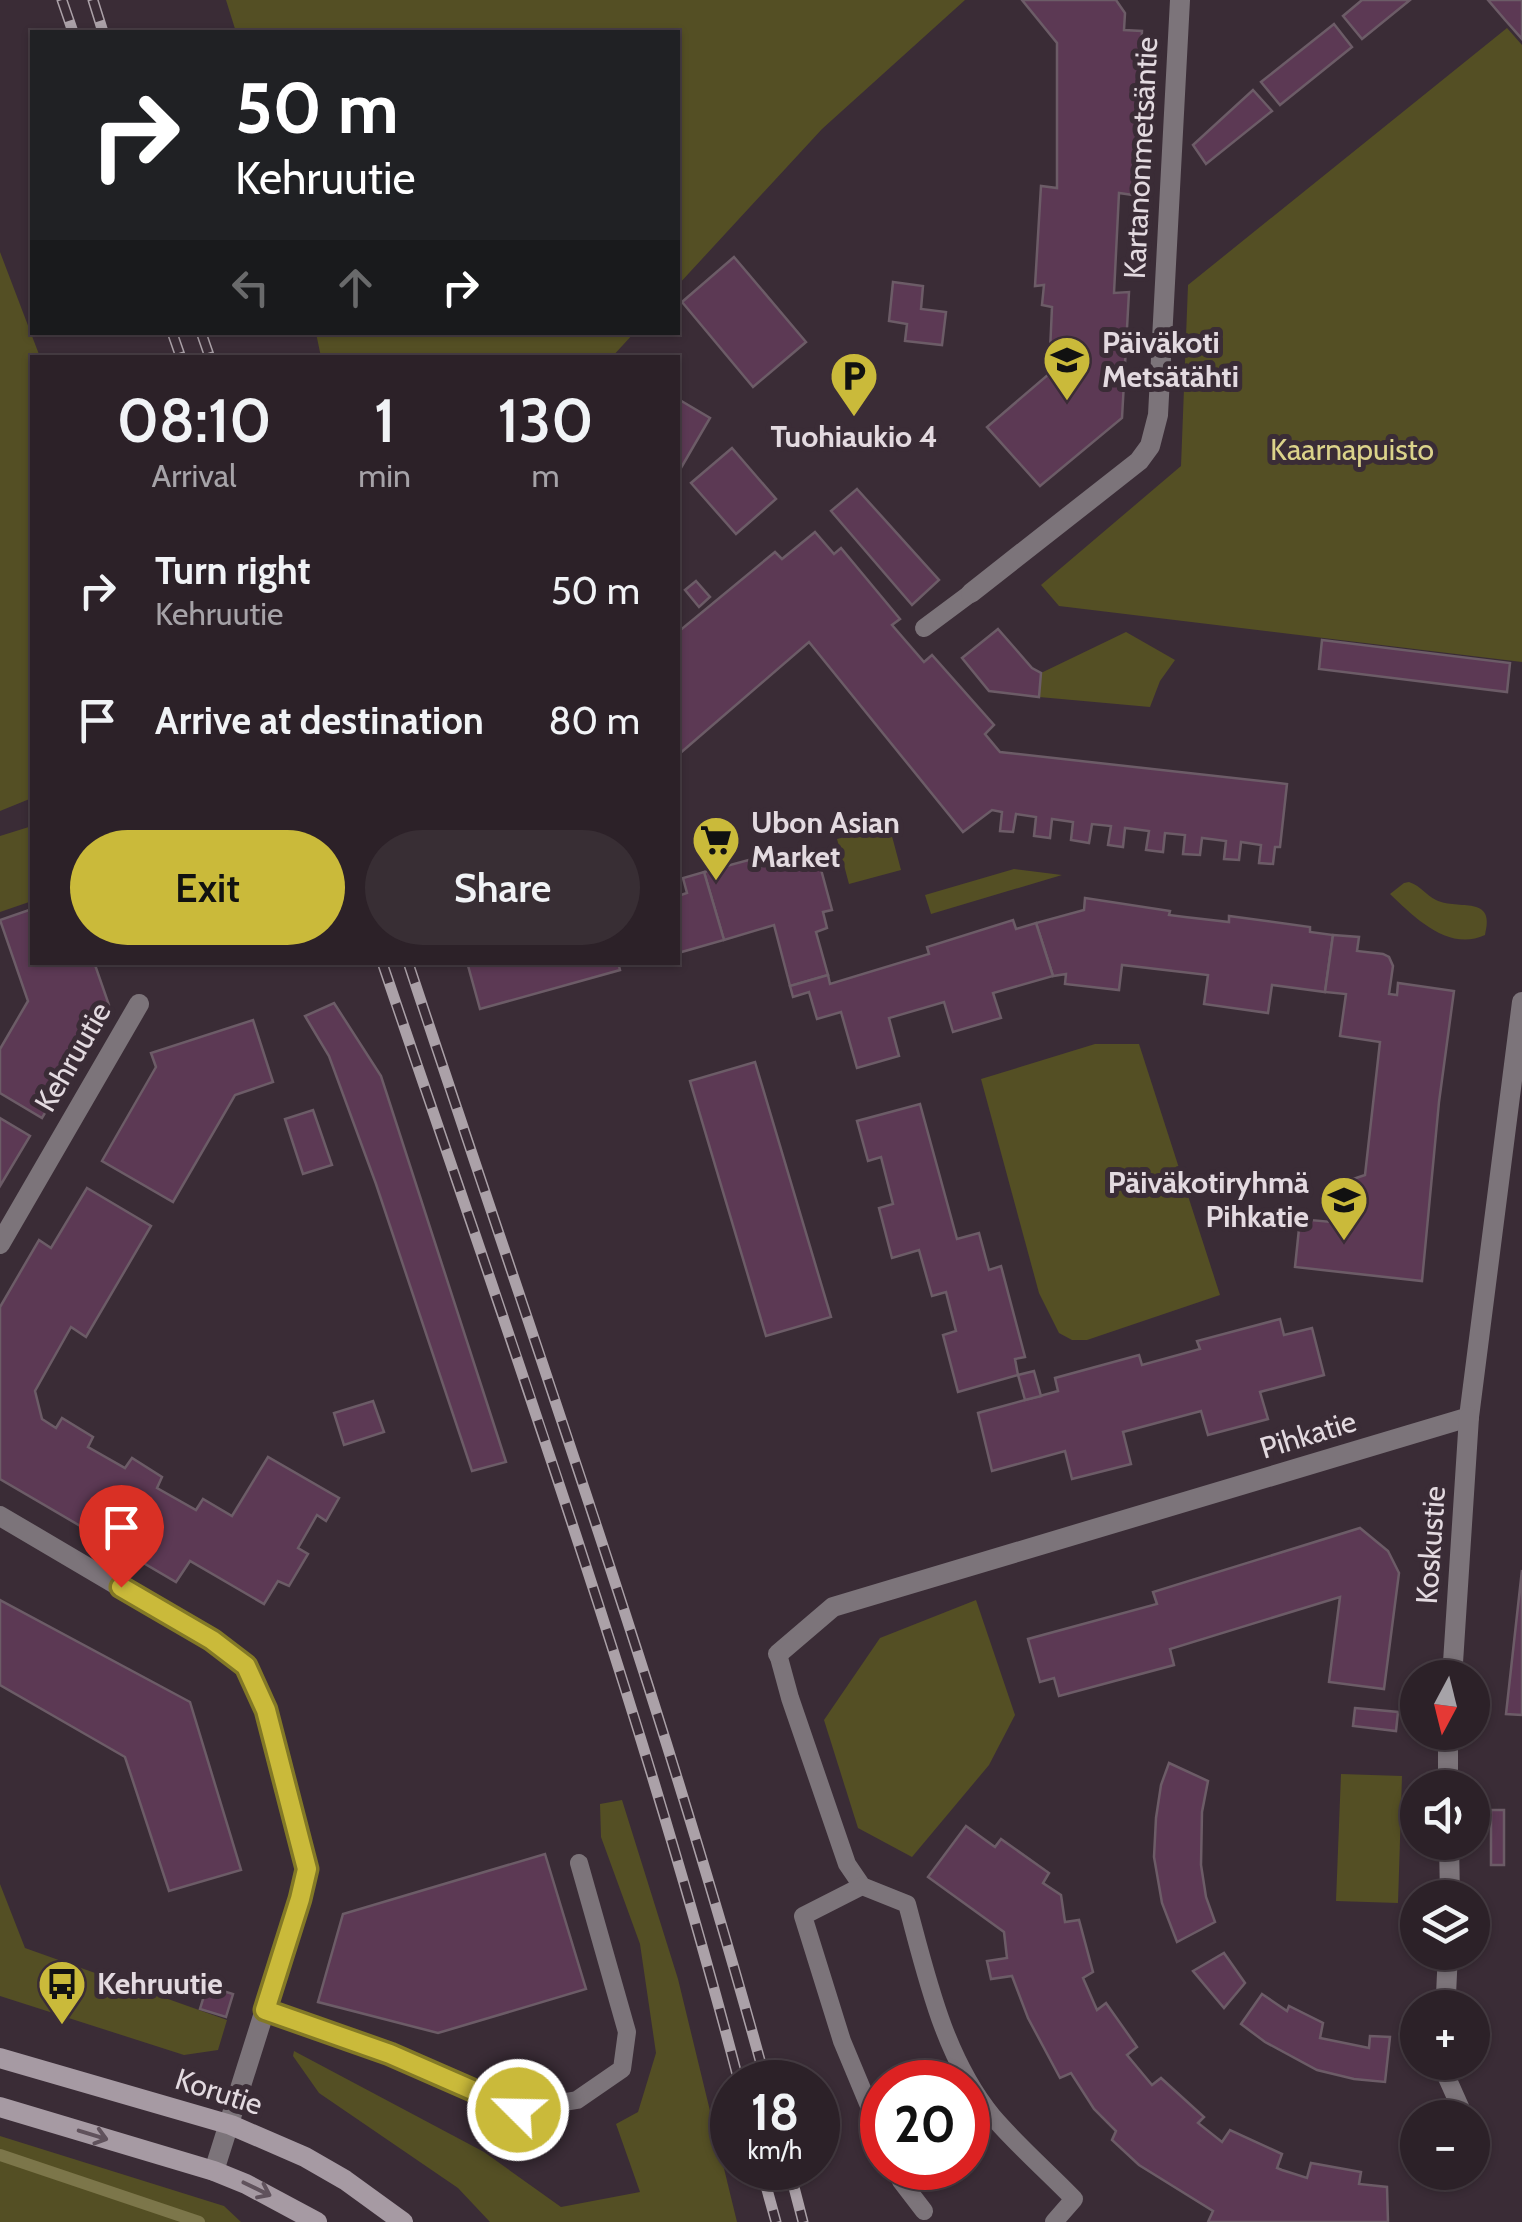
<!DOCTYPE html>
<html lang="en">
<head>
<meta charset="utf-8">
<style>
  body { margin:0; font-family:Cabin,sans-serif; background:#382e34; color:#f1f3f6; height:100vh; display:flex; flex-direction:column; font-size:38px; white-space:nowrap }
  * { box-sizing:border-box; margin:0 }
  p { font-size:32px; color:#a6a3a8 }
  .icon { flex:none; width:55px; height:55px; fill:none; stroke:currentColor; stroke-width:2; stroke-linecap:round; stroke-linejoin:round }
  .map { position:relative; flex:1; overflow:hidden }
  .side { position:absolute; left:30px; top:355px; width:650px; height:610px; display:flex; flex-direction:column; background:#2c2128; border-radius:0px; box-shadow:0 2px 8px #0004,0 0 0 2px #483e45 }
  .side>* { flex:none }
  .guide { position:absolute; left:30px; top:30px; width:650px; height:305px; border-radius:0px; box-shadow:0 2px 8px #0004,0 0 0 2px #483e45; background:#202124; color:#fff; overflow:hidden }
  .needle { width:65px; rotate:187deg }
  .fabs { position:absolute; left:1400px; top:1660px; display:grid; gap:20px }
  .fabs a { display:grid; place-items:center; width:90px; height:90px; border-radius:50%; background:#2c2128; box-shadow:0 2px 8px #0004,0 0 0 2px #483e45; font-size:50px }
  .speed { position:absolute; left:710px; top:2060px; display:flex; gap:20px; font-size:50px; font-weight:700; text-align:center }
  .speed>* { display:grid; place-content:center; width:130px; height:130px; border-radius:50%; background:#2c2128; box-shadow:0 2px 8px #0004,0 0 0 2px #483e45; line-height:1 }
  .speed small { font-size:25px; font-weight:400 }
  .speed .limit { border:15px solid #d22; background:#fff; color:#111 }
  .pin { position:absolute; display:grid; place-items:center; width:85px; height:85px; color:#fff; margin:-102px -42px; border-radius:50% 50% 50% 0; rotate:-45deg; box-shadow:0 0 10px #0007 }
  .pin .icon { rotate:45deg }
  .me { position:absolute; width:110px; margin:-55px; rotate:293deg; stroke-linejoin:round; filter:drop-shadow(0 0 8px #0008) }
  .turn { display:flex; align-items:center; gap:35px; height:210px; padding:0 40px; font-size:45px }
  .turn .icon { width:130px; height:130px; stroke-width:2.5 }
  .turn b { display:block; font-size:70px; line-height:85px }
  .lanes { display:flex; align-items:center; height:95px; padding:0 40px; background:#0003; justify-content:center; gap:50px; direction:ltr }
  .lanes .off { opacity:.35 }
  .eta { display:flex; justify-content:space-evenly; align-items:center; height:170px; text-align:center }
  .eta b { font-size:60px; font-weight:600; line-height:70px }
  .button { display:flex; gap:20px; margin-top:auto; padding:20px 40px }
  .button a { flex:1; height:115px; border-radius:60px; background:#caba3a; color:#111; font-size:40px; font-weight:600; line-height:115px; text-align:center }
  .button a+a { background:#382e34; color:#f1f3f6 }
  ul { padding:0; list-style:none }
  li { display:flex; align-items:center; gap:30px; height:130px; padding:0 40px }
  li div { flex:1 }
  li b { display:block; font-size:38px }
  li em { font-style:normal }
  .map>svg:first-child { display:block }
  .green { fill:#544f24 }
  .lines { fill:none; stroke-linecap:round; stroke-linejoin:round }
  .stream { stroke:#7c764a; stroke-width:12 }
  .building { fill:#5c3954; stroke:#6c5c67; stroke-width:2.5 }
  .lane { stroke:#7c747a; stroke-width:18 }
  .street { stroke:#7c747a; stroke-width:20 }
  .secondary { stroke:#a69aa3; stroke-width:20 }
  .rail-casing { stroke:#aba1a8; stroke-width:11 }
  .rail { stroke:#3a2c36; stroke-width:8; stroke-dasharray:22; stroke-linecap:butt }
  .oneway { stroke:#60525c }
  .route-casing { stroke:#837926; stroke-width:25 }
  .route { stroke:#caba3a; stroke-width:18 }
  .labels { text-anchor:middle; stroke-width:10; stroke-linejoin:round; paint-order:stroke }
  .street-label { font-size:30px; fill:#e3dae0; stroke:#3a2c36 }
  .poi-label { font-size:30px; font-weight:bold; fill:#e3dae0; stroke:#3a2c36; text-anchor:start }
  .park-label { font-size:30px; fill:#dbd38a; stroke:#3a2c36 }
</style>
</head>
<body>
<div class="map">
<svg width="1522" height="2222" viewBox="0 0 1522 2222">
  <rect width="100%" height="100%" fill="#3a2c36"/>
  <g class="green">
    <path d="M226,0h739l-143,129 -144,156v-253h-442z"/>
    <path d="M1507,28l15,17v617l-463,-56 -18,-21 140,-119 7,-181z"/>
    <path d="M0,252l40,105 -8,1v440l-32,13z"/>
    <path d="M316,333v-1l318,1 -23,25 -290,-1z"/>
    <path d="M1126,632l49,28 -15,21 -10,26 -111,-10 2,-24z"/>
    <path d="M889,825l12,45 -52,14 -12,-45z"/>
    <path d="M32,826v75l-32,11v-76z"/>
    <path d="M1014,869l48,6 -131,39 -6,-19z"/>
    <path d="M1409,882c12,4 17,13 27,18 23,11 60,-6 49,35 -36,17 -70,-17 -95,-41l14,-11z"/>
    <path d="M1095,1044h44l81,251 -133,45h-15l-13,-7 -20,-40 -58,-214z"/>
    <path d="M976,1600l39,115 -26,50 -77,92 -54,-29 -34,-108 56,-82z"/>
    <path d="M1341,1774l61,2 -4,127 -62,-2z"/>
    <path d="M622,1800l56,179 59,243h-247l-32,-34 -139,-95 -26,-37 1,-5 190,101 77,55 79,-15 -24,-68 22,-12 18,-59 -16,-109 -39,-107 -1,-33z"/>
    <path d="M0,1884l25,64 202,72 -9,30 -34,5 -184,-59z"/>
    <path d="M0,2136l224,70 17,16h-241z"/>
  </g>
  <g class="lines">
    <path class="stream" d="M0,2155l199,67"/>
  </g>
  <g class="building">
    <path d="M1022,0h94l9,13 -1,17 18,1 -9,164 -14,-2 -5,100 15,-1 -7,126 -82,68 -53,-59 62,-53 3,-67 -10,-2 2,-20 -9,1 6,-100 16,2v-145z"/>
    <path d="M1362,0h48l-48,39 -19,-23z"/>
    <path d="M1488,0h34v39l-16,-18z"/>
    <path d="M1334,24l18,23 -72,58 -19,-23z"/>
    <path d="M1253,90l19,21 -66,53 -13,-19z"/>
    <path d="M734,257l72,85 -53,45 -71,-85z"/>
    <path d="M893,282l30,4 -2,23 25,3 -4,33 -37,-4 2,-17 -18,-3z"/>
    <path d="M678,399l32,19 -32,55z"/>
    <path d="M732,448l44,51 -40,35 -45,-51z"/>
    <path d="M857,489l82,91 -27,25 -81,-94z"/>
    <path d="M815,532l19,22 7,-6 59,71 -8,6 32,37 8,-7 62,70 -9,9 15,18 287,32 -7,63h-5l-2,17 -14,-1 2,-18 -20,-3 -2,18 -15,-1 2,-18 -24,-3 -2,17 -17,-1 2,-19 -20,-2 -2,19 -17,-2 3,-19 -24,-3 -2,19 -15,-2 3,-19 -19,-2 -3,19 -18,-3 2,-18 -21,-3 -2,19 -16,-2 2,-19 -20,-3 -3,18 -13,-1 2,-19 -10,-2 -29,22 -154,-190 -131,113v-123l97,-80 7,7z"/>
    <path d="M696,581l14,16 -11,10 -14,-17z"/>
    <path d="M998,629l34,39 9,5 -2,24 -50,-6 -27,-33z"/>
    <path d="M1322,640l188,23 -3,29 -188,-23z"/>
    <path d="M816,851l16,59 -9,2 4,16 -11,4 12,43 -38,11 -16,-61 -50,15 -20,-68 52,-14 3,9z"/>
    <path d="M704,872l20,68 -46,13v-57l9,-3 -4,-15z"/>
    <path d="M1085,898l85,13 -1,4 16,2 44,5v-6l81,11v5l23,3 -8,57 -53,-7 -4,28 -64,-9 4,-29 -86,-10 -3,25 -54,-6 1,-10 -13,2 -17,-53 48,-13z"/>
    <path d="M32,909v53h62l15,43 -67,113 -42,-25v-44l28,-48 -28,-81z"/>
    <path d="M1013,920l3,9 20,-6 17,53 -60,17 8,25 -48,14 -9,-30 -55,16 10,38 -42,12 -16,-56 -24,7 -8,-27 -16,5 -3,-11 38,-11 2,9 99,-30 -2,-7z"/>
    <path d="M1333,935l26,2 -2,14 26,3 6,3 4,9 -4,28 8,1 1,-12 56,8 -15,111 -17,179 -127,-14 5,-48 31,3 1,-19 27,5 -9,-28 15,-5 15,-133 -40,-6 6,-42 -21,-2z"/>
    <path d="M467,962h151l2,8 -140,39z"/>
    <path d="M334,1003l47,73 125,386 -34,9 -96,-287 -47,-128 -24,-40z"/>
    <path d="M253,1020l20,62 -38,13 -62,107 -71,-41 54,-94 -5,-14z"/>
    <path d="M755,1062l76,255 -65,19 -76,-255z"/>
    <path d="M920,1104l37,135 22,-6 10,37 12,-4 24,91 -10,2 3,16 -60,17 -15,-57 13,-4 -10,-39 -14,4 -13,-46 -27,8 -13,-50 14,-4 -12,-47 -13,4 -11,-40z"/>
    <path d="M313,1110l19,55 -29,9 -18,-55z"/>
    <path d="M0,1118l30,18 -30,50z"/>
    <path d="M87,1188l64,38 -65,111 -15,-10 -36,64 7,28 14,9 6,-10 31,19 -5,10 37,21 7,-10 30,19 -5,11 39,22 7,-11 29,17 36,-59 71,41 -13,23 -9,-6 -19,33 10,6 -19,32 -11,-5 -14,23 -74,-43 -14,21 -176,-103v-172l39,-67 12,8z"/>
    <path d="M1280,1319l4,16 28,-7 12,47 -64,17 8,27 -60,16 -7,-24 -78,21 8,32 -59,15 -7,-28 -73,20 -14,-58 80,-22 -3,-13 84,-23 3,10 58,-16 -3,-8z"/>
    <path d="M1034,1371l7,25 -16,4 -7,-25z"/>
    <path d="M373,1401l11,31 -40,13 -10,-32z"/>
    <path d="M1360,1528l28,23 11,22 -15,116 -55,-7 11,-85 -170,52 4,16 -115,31 -5,-18 -14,4 -12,-43 129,-35 -4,-12z"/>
    <path d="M1522,1570v145l-16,-1z"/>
    <path d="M0,1600l190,102 51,168 -72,21 -44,-134 -125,-72z"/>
    <path d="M1355,1708l43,4 -2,19 -43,-5z"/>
    <path d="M1169,1763l39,18 -6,31 -1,53 5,32 9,25 -38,20 -15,-39 -8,-46 2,-39 5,-33z"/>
    <rect x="1491" y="1810" width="13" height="55"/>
    <path d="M966,1826l29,21 6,-8 48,34 -6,10 18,12 4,27 14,-2 14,52 -10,6 14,32 9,-7 31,44 -10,8 25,30 9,-7 43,39 -6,6 24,19 8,-12 52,24 -5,14 5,2 25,8 4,-15 50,9 -2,12 28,3 1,35h-180l5,-11 -74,-46 -27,-25 4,-9 -22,-22 -23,-36 -11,5 -32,-60 -16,-42 -21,3 -4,-18 20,-3 -3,-26 -76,-55z"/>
    <path d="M545,1854l41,135 -148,44 -120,-31 25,-88z"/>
    <path d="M1224,1953l21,30 -21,25 -31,-37z"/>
    <path d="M207,1986l26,8 -7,23 -26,-8z"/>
    <path d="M1262,1994l25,17 2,-5 34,17 -3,15 49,10 1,-12 20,1 -5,45 -31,-3 -37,-9 -52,-28 -24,-18z"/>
  </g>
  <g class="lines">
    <g class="lane">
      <path d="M924,628l47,-35"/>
      <path d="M778,1654l12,44 57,166 15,22 45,18c20,74 37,153 86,213 25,29 55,55 81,82l-20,23"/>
      <path d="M862,1886l-59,30 39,125 40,96"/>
      <path d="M265,2010l125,44 128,56 59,-10 45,-31 5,-37 -48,-169"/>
      <path d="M1440,2062l21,47 1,9"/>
      <path d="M895,2168l6,13 23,30"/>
    </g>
    <g class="street">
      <path d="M971,593l168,-132 11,-15 8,-31 22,-415"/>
      <path d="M0,1244l139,-240"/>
      <path d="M0,1516l212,125 34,25 20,44 41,159 -7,30 -86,272"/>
      <path d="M778,1654l55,-47 636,-190 53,-415"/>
      <path d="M1452,1678l17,-261"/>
      <path d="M1448,1788v-56"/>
      <path d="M1449,1842l1,56"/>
      <path d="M1443,2008l3,-13 2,-43"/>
    </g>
    <g class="secondary">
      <path d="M0,2058l231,67 74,32 40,23 58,42"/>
      <path d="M0,2107l214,64 32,13 71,38"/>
    </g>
    <g class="rail-casing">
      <g id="rail">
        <path d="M62,0l11,32"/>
        <path d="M93,0l10,32"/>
        <path d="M172,332l9,26"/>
        <path d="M201,332l9,26"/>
        <path d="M382,962c126,371 258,741 357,1120"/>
        <path d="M408,962c123,372 255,742 358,1120"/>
        <path d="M761,2168l15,54"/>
        <path d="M789,2168l14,54"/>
      </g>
    </g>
    <use href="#rail" class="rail"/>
  </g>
  <defs><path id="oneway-shaft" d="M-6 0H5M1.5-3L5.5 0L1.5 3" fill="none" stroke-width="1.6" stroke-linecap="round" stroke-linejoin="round" transform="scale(2.5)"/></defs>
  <g class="oneway">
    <use href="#oneway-shaft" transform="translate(93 2135) rotate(17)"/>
    <use href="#oneway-shaft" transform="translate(257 2189) rotate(26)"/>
  </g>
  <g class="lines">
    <g class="route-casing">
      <path id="route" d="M121,1587l91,53 34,26 20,44 41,159 -7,30 -35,111 125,44 128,56"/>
    </g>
    <use href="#route" class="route"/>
  </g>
  <defs>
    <g id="school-pin" transform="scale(2.5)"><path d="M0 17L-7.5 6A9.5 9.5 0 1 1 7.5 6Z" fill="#caba3a" stroke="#3a2c36"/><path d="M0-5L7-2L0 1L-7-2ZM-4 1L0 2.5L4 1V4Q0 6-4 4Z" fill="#111"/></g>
    <g id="parking-pin" transform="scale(2.5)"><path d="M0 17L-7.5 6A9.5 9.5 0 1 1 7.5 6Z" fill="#caba3a" stroke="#3a2c36"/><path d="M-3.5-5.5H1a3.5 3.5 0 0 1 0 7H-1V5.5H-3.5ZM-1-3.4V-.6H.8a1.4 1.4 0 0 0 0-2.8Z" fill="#111"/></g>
    <g id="supermarket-pin" transform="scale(2.5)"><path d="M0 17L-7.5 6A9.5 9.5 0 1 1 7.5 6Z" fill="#caba3a" stroke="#3a2c36"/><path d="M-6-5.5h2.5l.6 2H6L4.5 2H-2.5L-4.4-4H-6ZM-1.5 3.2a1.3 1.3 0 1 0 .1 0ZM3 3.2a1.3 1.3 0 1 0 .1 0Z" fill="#111"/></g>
    <g id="bus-pin" transform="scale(2.5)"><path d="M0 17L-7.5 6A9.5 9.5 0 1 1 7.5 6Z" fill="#caba3a" stroke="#3a2c36"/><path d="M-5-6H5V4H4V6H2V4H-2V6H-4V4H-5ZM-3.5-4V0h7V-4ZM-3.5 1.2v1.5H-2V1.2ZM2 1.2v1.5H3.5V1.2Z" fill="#111"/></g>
  </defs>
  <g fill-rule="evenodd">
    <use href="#school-pin" x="1067" y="360"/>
    <use href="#parking-pin" x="854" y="376"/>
    <use href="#supermarket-pin" x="716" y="840"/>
    <use href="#school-pin" x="1344" y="1200"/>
    <use href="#bus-pin" x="62" y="1984"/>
  </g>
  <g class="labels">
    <g class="street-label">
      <text transform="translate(1141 158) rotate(-87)" y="10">Kartanonmetsäntie</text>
      <text transform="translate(73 1057) rotate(-60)" y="10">Kehruutie</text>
      <text transform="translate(1308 1435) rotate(-17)" y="10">Pihkatie</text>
      <text transform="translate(1431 1545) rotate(-86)" y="10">Koskustie</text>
      <text transform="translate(219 2092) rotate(18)" y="10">Korutie</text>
    </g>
    <g class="poi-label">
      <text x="1102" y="353">Päiväkoti<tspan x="1102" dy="34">Metsätähti</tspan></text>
      <text x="854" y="447" text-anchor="middle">Tuohiaukio 4</text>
      <text x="751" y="833">Ubon Asian<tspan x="751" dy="34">Market</tspan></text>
      <text x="1309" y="1193" text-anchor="end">Päiväkotiryhmä<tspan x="1309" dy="34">Pihkatie</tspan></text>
      <text x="97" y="1994">Kehruutie</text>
    </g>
    <g class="park-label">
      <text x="1352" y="460">Kaarnapuisto</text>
    </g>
  </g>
</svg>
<div class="fabs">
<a><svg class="needle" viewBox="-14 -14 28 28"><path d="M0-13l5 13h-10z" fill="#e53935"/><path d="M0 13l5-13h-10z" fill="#a6a3a8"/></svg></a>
<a><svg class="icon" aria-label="sound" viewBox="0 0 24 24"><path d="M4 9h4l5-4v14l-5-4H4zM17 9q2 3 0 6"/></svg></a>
<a><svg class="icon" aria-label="layers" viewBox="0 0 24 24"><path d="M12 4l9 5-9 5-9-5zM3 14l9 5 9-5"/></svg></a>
<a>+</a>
<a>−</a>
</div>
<div class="speed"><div>18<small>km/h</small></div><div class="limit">20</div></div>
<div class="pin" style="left:121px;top:1587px;background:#d93025"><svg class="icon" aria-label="arrive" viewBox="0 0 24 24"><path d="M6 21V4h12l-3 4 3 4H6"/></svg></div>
<svg class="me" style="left:518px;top:2110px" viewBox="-20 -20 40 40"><circle r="17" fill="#caba3a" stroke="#fff" stroke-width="3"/><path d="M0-11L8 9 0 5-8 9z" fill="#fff"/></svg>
<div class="guide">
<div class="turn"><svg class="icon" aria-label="right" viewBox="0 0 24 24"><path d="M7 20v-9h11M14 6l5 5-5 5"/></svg><div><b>50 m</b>Kehruutie</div></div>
<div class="lanes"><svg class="icon off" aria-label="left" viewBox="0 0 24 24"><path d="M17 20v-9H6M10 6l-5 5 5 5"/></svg><svg class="icon off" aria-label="ahead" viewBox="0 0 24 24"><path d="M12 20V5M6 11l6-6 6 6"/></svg><svg class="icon" aria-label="right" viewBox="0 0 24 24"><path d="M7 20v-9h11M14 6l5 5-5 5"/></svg></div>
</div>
<section class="side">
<div class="eta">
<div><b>08:10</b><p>Arrival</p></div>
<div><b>1</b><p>min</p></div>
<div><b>130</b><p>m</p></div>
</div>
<ul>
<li><svg class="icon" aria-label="right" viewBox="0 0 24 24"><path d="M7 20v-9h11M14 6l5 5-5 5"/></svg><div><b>Turn right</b><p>Kehruutie</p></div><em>50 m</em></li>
<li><svg class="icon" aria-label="arrive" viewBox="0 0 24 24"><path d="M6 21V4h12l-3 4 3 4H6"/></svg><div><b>Arrive at destination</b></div><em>80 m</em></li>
</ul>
<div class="button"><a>Exit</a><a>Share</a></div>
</section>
</div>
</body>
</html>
